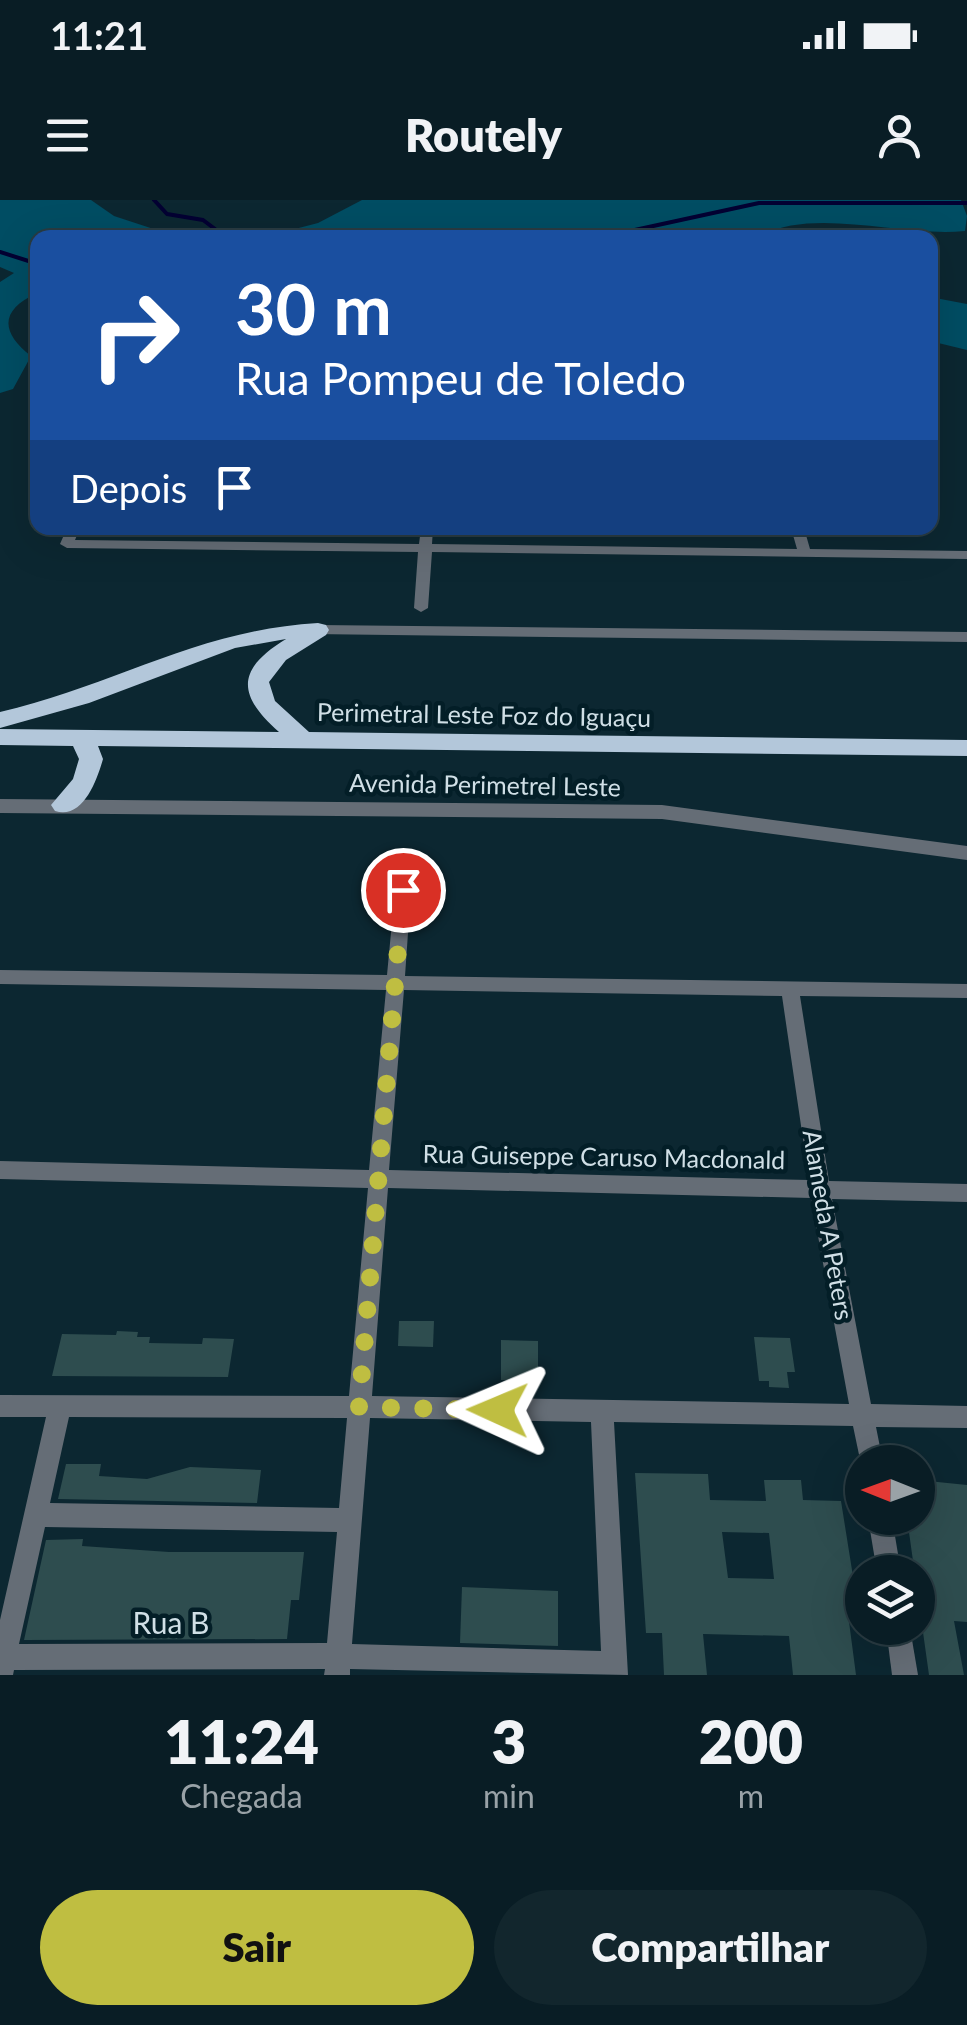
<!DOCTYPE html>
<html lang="pt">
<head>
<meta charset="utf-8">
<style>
  body { margin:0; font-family:Lato,sans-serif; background:#12262d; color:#f1f3f6; height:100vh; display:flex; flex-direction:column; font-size:38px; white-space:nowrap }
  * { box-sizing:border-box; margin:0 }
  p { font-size:32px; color:#99a2a7 }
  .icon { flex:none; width:55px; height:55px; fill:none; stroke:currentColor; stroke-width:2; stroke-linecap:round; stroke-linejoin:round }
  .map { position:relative; height:1475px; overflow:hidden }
  .drawer { display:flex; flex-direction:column; background:#091d25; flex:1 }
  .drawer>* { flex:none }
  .guide { position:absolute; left:30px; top:30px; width:908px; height:305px; border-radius:20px; box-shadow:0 10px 40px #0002,0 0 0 2px #293b42; background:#1a4fa0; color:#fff; overflow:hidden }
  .needle { width:65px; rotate:271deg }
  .buttons { position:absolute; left:845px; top:1245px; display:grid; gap:20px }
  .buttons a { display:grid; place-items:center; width:90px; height:90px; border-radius:50%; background:#091d25; box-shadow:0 10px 40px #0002,0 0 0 2px #293b42; font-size:50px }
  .pin { position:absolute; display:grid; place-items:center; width:85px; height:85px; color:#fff; margin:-42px; border:5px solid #fff; border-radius:50%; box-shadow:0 2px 10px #0007 }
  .me { position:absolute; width:110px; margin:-55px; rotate:271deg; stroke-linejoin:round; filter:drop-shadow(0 0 8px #0008) }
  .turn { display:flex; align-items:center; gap:35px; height:210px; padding:0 40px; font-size:45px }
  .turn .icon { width:130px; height:130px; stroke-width:2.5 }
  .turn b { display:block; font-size:70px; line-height:85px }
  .then { display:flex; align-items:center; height:95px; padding:0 40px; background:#0003; gap:20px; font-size:38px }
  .eta { display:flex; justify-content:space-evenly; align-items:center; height:170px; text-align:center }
  .eta b { font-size:60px; font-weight:800; line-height:70px }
  .action { display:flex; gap:20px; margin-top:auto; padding:20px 40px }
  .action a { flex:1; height:115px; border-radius:60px; background:#bfbe41; color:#111; font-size:40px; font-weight:800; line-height:115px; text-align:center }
  .action a+a { background:#12262d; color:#f1f3f6 }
  .status { display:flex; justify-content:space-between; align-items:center; height:70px; padding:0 50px; background:#091d25; direction:ltr }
  .status svg { height:28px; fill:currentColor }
  header { display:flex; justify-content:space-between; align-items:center; height:130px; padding:0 40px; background:#091d25; font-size:45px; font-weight:800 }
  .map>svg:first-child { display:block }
  .green { fill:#004d63 }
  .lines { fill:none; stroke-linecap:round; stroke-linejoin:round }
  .stream { stroke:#030032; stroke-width:4 }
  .building { fill:#2e4d4f; fill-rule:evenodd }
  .minor { fill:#656d76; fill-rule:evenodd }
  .tertiary { fill:#656d76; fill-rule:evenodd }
  .trunk { fill:#b3c7da; fill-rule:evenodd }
  .route { stroke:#bfbe41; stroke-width:18; stroke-dasharray:0 32.4 }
  .labels { text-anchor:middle; stroke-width:9; stroke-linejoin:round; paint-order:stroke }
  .street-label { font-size:25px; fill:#d0dfe6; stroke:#031e27 }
  .near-street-label { font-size:30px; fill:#d0dfe6; stroke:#031e27 }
</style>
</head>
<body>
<div class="status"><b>11:21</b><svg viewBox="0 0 49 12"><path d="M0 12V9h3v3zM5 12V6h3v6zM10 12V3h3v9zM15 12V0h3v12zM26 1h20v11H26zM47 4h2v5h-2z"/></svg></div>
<header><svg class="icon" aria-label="menu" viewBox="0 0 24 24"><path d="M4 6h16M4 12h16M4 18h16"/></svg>Routely<svg class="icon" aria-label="person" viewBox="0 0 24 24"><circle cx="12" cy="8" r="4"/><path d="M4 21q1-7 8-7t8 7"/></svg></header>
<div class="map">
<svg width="967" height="1475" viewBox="0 0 967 1475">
  <rect width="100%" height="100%" fill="#0c2731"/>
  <g class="green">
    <path d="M0,0h91l23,16 64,21 -140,1 -1,55c-37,17 -37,39 -6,63l-18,33 -13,4v-111l14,-9 -14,-6z"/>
    <path d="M362,0h599l6,16 -2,15c-63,7 -154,-26 -208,7l-493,-1 54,-14z"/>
    <path d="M930,97l37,7v46l-37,-9z"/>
  </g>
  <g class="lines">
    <g class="stream">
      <path d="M154,0l13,14 36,6 24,18"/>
      <path d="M598,38l161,-35h208"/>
      <path d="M0,52l38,12"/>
    </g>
  </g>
  <g class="building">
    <path d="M399,1121h35l-1,26 -35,-1z"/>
    <path d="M117,1131l21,1 -1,5h13l-1,6 53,1 1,-6 31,1 -6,38 -176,-1 10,-42 54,1z"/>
    <path d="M754,1137l36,1 5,34h-8l2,16 -20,-1v-6h-10z"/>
    <path d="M501,1140l37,1v40l-37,-1z"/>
    <path d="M66,1264h35l-2,12 48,3 43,-12 71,3 -4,33 -199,-4z"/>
    <path d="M635,1273l73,1 2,26 56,1 -2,-21h37l2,20 38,1 18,113h-11l8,61h-63l-4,-39 -86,-2 4,41h-43l-2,-42h-16zM722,1332l47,1 5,46 -46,-1z"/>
    <path d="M918,1280l49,5v137l-13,-1 10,54h-35l-22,-157h11z"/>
    <path d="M83,1339l-1,7 87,6h135l-5,48h-8l-4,39 -263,1 22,-100z"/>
    <path d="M462,1387l96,4v55l-98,-3z"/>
  </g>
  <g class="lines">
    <g class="minor">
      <path d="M67,328h13l-5,12 344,4 2,-16h12l-1,16 365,5 -6,-21h13l6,21 157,2v8l-535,-7 -4,56 -7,4 -7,-4 4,-56 -351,-4 -7,-4z"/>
      <path d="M403,684l8,6 -6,86 562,8v14l-167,-2 29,185 138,3v18l-135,-3 39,205 96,2v22l-91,-1 7,35h-21v7l-9,-43 -239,-4 14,253 -278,-6v6h-26l1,-6 -311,1 -1,5h-13v-55l46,-203h-46v-22l349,1 19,-208 -368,-9v-18l369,9 17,-180 -386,-6v-14l387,5 8,-85zM404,790l378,6 27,184 -420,-10zM388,988l423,10 38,206 -477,-8zM69,1217l278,1 -8,90 -289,-5zM370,1218l221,4 10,229 -249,-7zM45,1327l292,5 -10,111 -308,1z"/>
      <path d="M868,1318h24l9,54h-24z"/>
      <path d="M886,1428h24l8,47h-26z"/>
    </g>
    <g class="tertiary">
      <path d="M318,425l649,7v10l-655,-8v-8z"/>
      <path d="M0,599l662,6 305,41v14l-305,-41 -662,-6z"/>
    </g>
    <path class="trunk" d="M318,423l8,2 3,5 -3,5 -40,25 -17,22 6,19 34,31 658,8v16l-869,-10 5,13c-6,21 -20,61 -48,52l-4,-6 22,-26 6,-20 -6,-13 -73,-1v-16l279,3c-43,-38 -42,-63 7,-93l-51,9 -146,55 -89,25v-16c114,-26 197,-82 318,-89z"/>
  </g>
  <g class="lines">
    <path class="route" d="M403,690l-44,517 139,3"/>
  </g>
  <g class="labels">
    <g class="street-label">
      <text transform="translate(484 515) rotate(1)" y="9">Perimetral Leste Foz do Iguaçu</text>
      <text transform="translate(485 585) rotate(1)" y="9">Avenida Perimetrel Leste</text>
      <text transform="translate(604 957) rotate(1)" y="9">Rua Guiseppe Caruso Macdonald</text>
      <text transform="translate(828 1025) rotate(80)" y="9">Alameda A Peters</text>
    </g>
    <g class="near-street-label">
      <text x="171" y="1434">Rua B</text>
    </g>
  </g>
</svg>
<div class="buttons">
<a><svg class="needle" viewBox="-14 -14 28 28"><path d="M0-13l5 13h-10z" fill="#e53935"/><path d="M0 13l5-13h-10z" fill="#99a2a7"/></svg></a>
<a><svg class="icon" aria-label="layers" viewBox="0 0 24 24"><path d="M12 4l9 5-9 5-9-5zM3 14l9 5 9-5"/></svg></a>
</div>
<div class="pin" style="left:403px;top:690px;background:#d93025"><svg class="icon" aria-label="arrive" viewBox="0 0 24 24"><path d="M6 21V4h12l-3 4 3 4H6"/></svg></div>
<svg class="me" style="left:498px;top:1210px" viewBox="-20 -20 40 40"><path d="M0-17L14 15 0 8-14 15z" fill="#bfbe41" stroke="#fff" stroke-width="4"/></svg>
<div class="guide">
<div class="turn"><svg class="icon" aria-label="right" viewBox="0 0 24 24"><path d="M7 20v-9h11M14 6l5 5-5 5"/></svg><div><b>30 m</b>Rua Pompeu de Toledo</div></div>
<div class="then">Depois<svg class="icon" aria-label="arrive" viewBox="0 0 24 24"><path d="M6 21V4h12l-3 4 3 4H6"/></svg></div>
</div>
</div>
<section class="drawer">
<div class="eta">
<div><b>11:24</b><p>Chegada</p></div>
<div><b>3</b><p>min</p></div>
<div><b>200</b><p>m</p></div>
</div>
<div class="action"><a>Sair</a><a>Compartilhar</a></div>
</section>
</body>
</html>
